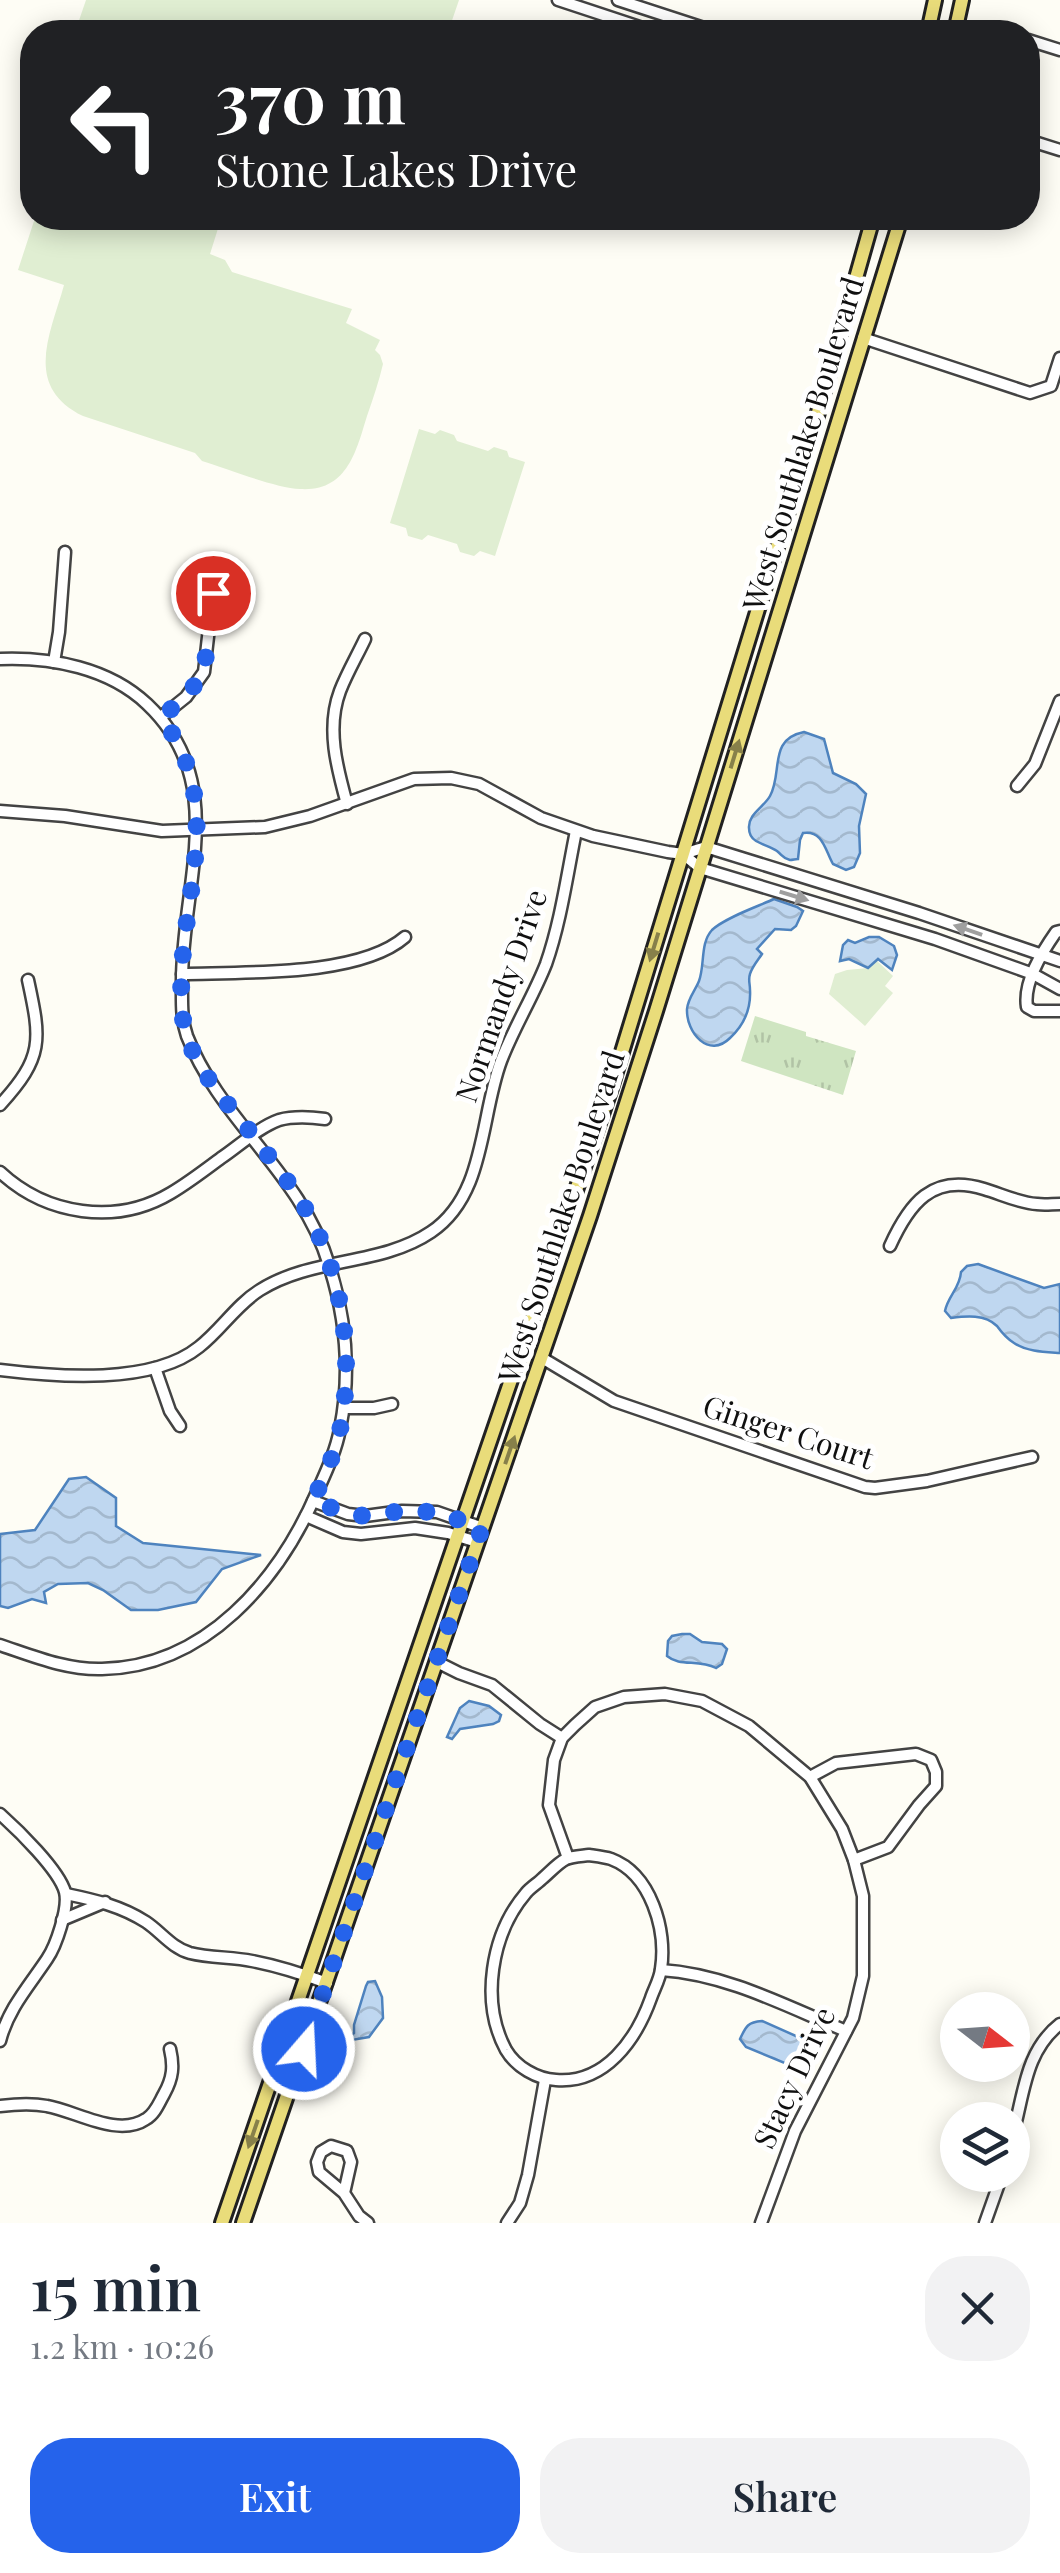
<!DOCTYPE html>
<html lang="en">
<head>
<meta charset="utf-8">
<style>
  body { margin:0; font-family:"Playfair Display",serif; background:#f2f2f3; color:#1f2937; height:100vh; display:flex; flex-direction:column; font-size:38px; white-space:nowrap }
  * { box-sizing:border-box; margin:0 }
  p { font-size:32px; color:#747a83 }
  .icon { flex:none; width:55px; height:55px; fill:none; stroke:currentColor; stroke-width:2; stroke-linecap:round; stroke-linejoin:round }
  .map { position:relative; height:2223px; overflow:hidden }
  .side { display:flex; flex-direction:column; background:#fff; flex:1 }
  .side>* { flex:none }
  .guide { position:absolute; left:20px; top:20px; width:1020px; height:210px; border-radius:40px; box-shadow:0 5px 25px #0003; background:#202124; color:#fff; overflow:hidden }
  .needle { width:65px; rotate:107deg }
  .controls { position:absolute; left:940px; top:1992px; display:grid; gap:20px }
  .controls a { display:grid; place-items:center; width:90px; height:90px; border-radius:50%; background:#fff; box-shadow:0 5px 25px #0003; font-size:50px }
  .pin { position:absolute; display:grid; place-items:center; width:85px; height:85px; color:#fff; margin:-42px; border:5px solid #fff; border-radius:50%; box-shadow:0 2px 10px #0007 }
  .me { position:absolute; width:110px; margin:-55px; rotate:19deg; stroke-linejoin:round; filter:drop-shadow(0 0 8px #0008) }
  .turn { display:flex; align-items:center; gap:35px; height:210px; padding:0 30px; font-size:45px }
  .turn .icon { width:130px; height:130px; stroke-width:2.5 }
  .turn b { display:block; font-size:70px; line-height:85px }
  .round { display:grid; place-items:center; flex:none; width:105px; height:105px; border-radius:40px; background:#f2f2f3 }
  .headline { display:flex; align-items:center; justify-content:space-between; height:170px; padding:0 30px }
  h1 { font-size:60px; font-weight:600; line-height:75px }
  .button { display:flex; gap:20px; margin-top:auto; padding:20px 30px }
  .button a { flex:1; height:115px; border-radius:40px; background:#2563eb; color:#fff; font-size:40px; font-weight:600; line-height:115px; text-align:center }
  .button a+a { background:#f2f2f3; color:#1f2937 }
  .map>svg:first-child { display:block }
  .grass { fill:url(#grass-tufts) }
  .pitch { fill:#e0eed2 }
  .water { fill:url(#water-waves); stroke:#4e83be; stroke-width:2.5 }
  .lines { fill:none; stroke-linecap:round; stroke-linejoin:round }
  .minor-casing { stroke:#434343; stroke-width:15 }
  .major-casing { stroke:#212121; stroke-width:18 }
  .minor { stroke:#fff; stroke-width:10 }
  .major { stroke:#e9dc7a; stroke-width:12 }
  .oneway { fill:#87804a }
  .oneway2 { fill:#9f9f9f }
  .route { stroke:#2563eb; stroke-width:18; stroke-dasharray:0 32.4 }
  .labels { text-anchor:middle; stroke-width:10; stroke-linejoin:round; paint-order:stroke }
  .street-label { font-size:30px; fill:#101010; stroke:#fff }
</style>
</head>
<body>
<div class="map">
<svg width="1060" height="2223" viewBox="0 0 1060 2223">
  <defs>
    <pattern id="grass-tufts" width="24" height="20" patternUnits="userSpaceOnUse" patternTransform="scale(2.5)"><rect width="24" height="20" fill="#cfe5c1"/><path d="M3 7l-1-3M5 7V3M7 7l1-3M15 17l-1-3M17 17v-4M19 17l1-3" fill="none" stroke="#b1c3a5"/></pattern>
    <pattern id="water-waves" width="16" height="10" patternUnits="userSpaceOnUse" patternTransform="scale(2.5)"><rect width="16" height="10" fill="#bfd7f0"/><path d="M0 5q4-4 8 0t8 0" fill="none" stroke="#a3b8cd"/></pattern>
  </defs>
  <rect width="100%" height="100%" fill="#fefdf5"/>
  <path class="grass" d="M755,1016l51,16v4l50,15 -13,44 -102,-34z"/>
  <g class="pitch">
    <path d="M86,0h373l-11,32h-373z"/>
    <path d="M35,218h197l-1,3 -10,-2 -11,35 15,6 7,12 120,37 -6,14 34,17 -5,10 5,5 3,9c-4,17 -10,35 -16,52 -11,36 -20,76 -67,73 -25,-1 -72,-20 -98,-28l-7,-8 -112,-37c-61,-30 -32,-83 -19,-131l-46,-15z"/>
    <path d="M419,429l16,5 5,-4 14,5 3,6 31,10 6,-4 13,4 2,6 16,5 -30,94 -15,-5 -6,5 -14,-4 -3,-8 -29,-9 -6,5 -14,-4 -2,-8 -16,-5z"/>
    <path d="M876,960l17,16 -8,10 8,7 -28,33 -36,-32 6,-20 12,-4 21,-2z"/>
  </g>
  <g class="water">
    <path d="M804,732l20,7 9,34 23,11 10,10 -7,32 1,27 -6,14 -8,3 -13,-6c-8,-14 -10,-34 -30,-31l-3,7 -2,19c-3,0 -5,1 -8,1 -8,-2 -7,-4 -13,-9 -6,-4 -14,-6 -21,-10 -5,-3 -7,-7 -7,-13 -1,-14 15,-21 21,-32 13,-24 -2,-57 34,-64z"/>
    <path d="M774,899l23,8 6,4 -7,15 -5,4 -16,-1 -18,20 5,5c-4,6 -10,13 -12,20 -2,6 0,9 0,16 1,18 -6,35 -20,48 -21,21 -44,-5 -43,-29 1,-11 8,-18 12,-28 6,-16 1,-38 13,-51 12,-12 47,-24 62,-31z"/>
    <path d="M869,937h10l15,9 3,9 -5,15 -14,-11 -10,9 -19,-9 -9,2 3,-16 5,-5 7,3z"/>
    <path d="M978,1264l66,24 16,-4v69c-16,-1 -32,-1 -46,-10 -8,-5 -12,-10 -17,-17 -12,-12 -31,-10 -46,-8l-6,-7c3,-15 15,-23 16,-39l6,-6z"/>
    <path d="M86,1477l30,21v28l27,17 118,12 -39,14 -26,33 -38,8h-27l-28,-20 -15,-7 -30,1 -14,8 2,11 -14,-4 -24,9 -8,-2v-72l35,-4 34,-51z"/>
    <path d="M682,1634h8l12,8 20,2 5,5 -5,15 -6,4c-18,-9 -36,-1 -49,-12l1,-15 4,-5z"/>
    <path d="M469,1701l20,5 12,9 -2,6 -6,3 -33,5 -8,10 -5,-2 13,-29z"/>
    <path d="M375,1981l7,16 1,21 -14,19 -17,3 -2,-3 4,-4v-8l12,-39 2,-4z"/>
    <path d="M762,2021l43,19 2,9c-5,9 -10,13 -20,15l-41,-17 -6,-8c6,-13 8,-17 22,-18z"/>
  </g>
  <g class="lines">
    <g class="minor-casing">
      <g id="minor">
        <path d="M558,0l97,32"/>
        <path d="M618,0l98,32"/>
        <path d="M1028,40l32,10"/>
        <path d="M1028,140l32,10"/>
        <path d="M863,338l167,55 21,-7 9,-28"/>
        <path d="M0,659c52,-2 109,9 147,45 84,79 34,181 35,279 0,18 -1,36 5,53 33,85 115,138 142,229 17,53 22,109 11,164 -4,22 -14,43 -23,63 -38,88 -111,175 -215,177 -36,1 -69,-13 -102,-24"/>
        <path d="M54,662l5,-30 6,-80"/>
        <path d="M161,717l25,-20 18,-25 9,-79"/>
        <path d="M1017,786l18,-22 25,-63"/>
        <path d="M347,804c-10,-36 -21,-76 -7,-113 7,-18 17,-35 25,-52"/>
        <path d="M0,811l65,5 97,15 103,-4 45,-11 104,-37 37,-1 28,6 62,34 52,18 75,16 15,2 23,-7 213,66 141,48"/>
        <path d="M683,854l17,14 235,71 98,35 27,15"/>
        <path d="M1060,931l-4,1c-14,20 -33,50 -29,75l7,4h26"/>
        <path d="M182,974c61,-2 177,3 223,-37"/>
        <path d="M0,1105c44,-48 41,-65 28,-125"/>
        <path d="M0,1172c46,43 116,54 171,21 17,-10 34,-23 50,-35 18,-12 38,-31 58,-38 15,-4 31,-3 46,-1"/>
        <path d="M890,1246c19,-42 42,-73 94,-57 17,5 35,14 53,15 7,1 15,0 23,0"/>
        <path d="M542,1358l72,43 251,86 10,1 52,-7 105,-24"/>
        <path d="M155,1368l15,43 10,15"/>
        <path d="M0,1370c57,7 152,15 199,-23 22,-17 37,-42 61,-57 52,-33 121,-24 171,-58 55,-37 49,-115 70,-171 13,-34 32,-64 45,-97 15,-43 21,-89 30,-133"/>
        <path d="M344,1408h30l18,-4"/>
        <path d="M313,1501l35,13 17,2 37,-5 35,1 46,16"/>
        <path d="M306,1516l37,16 18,2 54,-6 33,5 29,9"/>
        <path d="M437,1662l22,11 33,12 48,39 22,14"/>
        <path d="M810,1777l26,-14 80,-9 15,6 5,12v14l-17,19 -31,42 -34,13"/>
        <path d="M0,1814c18,16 59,56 65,78 4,16 -9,54 -18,67 -18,27 -39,50 -47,82"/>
        <path d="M589,1855c7,1 16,2 22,4 40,15 56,71 50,110 -1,10 -7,20 -10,29 -15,42 -46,86 -95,82 -19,-1 -40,-13 -50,-30 -26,-48 -15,-116 20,-157 4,-5 12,-10 17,-15 7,-6 15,-15 23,-19 7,-3 16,-3 23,-4z"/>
        <path d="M568,1858l-19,-53 5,-45 8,-22 13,-13 20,-18 29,-10 41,-3 37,7 47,25 61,51 32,52 12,31 9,36v80l-10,42 -58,113 -34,92"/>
        <path d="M66,1894c29,6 55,12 80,28 15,10 26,26 44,31 20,5 42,4 62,8 26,5 51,13 75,22"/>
        <path d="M62,1920l43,-18"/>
        <path d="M661,1970c65,4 125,36 185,61"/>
        <path d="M0,2106c16,-2 32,-3 47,0 29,5 71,32 99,13 9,-5 13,-16 18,-25 9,-16 10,-28 6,-45"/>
        <path d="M1012,2137c12,-40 12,-85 48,-113"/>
        <path d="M344,2193l7,-31 -4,-11 -16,-5 -10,6 -4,10 2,10 25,21 15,23 9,7"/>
        <path d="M507,2223l13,-20 8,-28 17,-95"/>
        <path d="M985,2223l17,-48"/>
      </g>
    </g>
    <g class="major-casing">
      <g id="major">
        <path d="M928,32l7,-32"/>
        <path d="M955,32l7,-32"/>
        <path d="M222,2223l389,-1135 204,-665 58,-205"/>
        <path d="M243,2223l347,-1007 66,-205 245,-793"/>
      </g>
    </g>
    <use href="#minor" class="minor"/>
    <use href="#major" class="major"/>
  </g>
  <defs><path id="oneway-solid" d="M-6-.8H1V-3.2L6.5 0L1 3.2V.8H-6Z" transform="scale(2.5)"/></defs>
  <g class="oneway">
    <use href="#oneway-solid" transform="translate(735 754) rotate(-73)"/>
    <use href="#oneway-solid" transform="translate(654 947) rotate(107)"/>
    <use href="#oneway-solid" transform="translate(510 1450) rotate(-71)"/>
    <use href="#oneway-solid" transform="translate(253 2134) rotate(109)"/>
  </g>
  <g class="oneway2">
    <use href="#oneway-solid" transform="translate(794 896) rotate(17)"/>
    <use href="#oneway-solid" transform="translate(968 930) rotate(-161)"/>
  </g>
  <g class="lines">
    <path class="route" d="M213,593l-9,79 -18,25 -25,20c73,96 9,196 22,302 5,41 40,79 65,110 18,24 38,48 54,74 40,66 53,152 38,227 -5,25 -17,48 -27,71l35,13 18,2 36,-5 35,1 45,16 -178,521"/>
  </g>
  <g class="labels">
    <g class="street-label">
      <text transform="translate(804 444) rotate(-73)" y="10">West Southlake Boulevard</text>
      <text transform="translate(502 996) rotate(-71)" y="10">Normandy Drive</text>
      <text transform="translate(562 1217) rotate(-72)" y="10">West Southlake Boulevard</text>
      <text transform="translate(788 1433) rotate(18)" y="10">Ginger Court</text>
      <text transform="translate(795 2078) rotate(-65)" y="10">Stacy Drive</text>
    </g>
  </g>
</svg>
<div class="controls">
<a><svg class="needle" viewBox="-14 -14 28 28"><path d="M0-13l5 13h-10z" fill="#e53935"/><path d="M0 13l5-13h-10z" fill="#747a83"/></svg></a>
<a><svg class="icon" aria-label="layers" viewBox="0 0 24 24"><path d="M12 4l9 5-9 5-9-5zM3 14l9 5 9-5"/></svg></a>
</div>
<div class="pin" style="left:213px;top:593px;background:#d93025"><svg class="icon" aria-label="arrive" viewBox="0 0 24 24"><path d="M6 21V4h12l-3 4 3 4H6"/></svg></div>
<svg class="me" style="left:304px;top:2049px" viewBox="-20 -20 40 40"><circle r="17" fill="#2563eb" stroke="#fff" stroke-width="3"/><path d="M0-11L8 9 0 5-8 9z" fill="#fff"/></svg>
<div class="guide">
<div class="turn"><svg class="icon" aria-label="left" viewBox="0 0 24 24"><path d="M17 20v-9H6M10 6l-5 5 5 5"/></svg><div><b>370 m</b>Stone Lakes Drive</div></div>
</div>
</div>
<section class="side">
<div class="headline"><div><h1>15 min</h1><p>1.2 km · 10:26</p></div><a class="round"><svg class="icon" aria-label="close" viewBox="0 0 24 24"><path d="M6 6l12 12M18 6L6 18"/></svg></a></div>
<div class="button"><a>Exit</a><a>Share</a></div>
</section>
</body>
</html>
